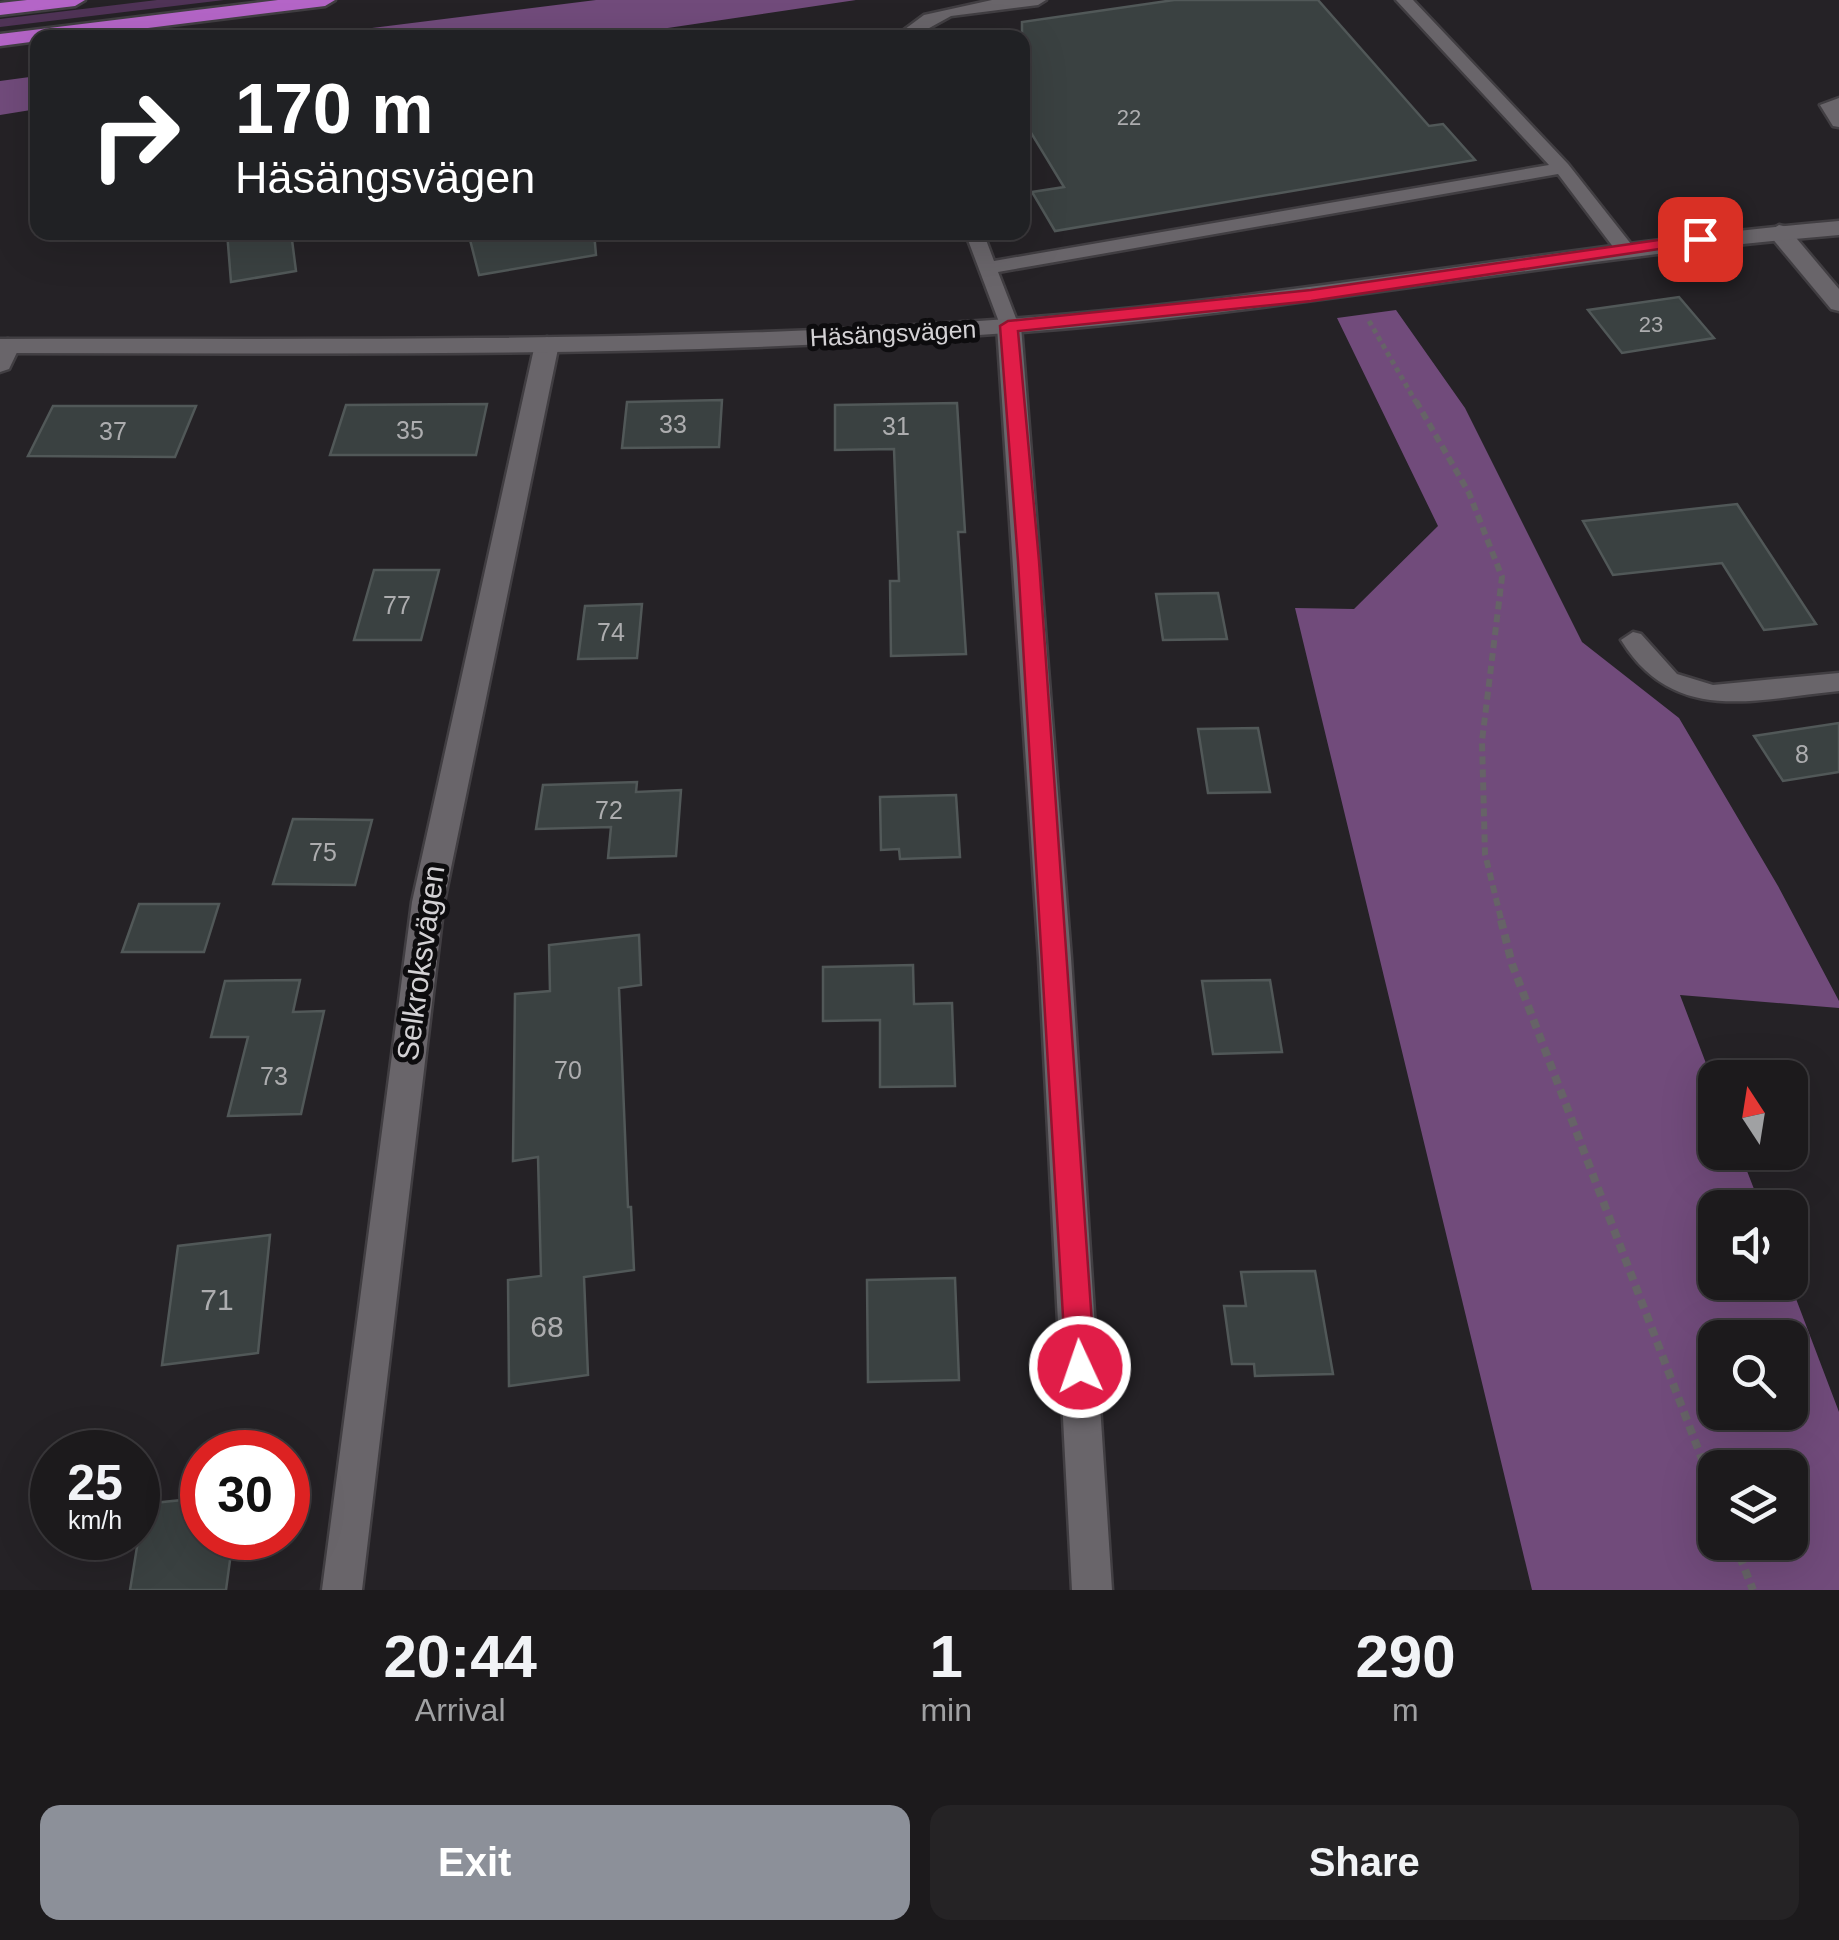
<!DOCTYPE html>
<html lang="en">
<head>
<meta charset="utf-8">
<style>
  body { margin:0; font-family:Arial,sans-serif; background:#252325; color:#f1f3f6; height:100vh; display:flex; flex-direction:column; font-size:38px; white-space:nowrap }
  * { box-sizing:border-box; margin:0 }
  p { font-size:32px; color:#a0a1a3 }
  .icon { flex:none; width:55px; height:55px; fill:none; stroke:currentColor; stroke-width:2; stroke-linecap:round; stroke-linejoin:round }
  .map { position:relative; height:1590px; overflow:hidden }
  .details { display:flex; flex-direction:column; background:#1c1a1c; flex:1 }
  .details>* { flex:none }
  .top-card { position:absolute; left:30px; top:30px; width:1000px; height:210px; border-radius:20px; box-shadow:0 10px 40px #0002,0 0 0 2px #3a383b; background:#202124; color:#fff; overflow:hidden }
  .needle { width:65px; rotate:348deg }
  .fabs { position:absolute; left:1698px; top:1060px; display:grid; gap:20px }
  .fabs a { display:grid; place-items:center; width:110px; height:110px; border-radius:20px; background:#1c1a1c; box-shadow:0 10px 40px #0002,0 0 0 2px #3a383b; font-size:50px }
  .speed { position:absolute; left:30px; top:1430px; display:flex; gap:20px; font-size:50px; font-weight:700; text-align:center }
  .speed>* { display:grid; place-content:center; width:130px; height:130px; border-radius:50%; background:#1c1a1c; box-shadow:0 10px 40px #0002,0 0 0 2px #3a383b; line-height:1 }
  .speed small { font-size:25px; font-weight:400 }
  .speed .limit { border:15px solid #d22; background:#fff; color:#111 }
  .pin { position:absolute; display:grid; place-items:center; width:85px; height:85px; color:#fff; margin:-42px; border-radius:20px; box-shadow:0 5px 15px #0006 }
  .me { position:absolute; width:110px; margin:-55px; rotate:357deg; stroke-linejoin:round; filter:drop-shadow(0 0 8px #0008) }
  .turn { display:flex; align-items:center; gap:35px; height:210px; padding:0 40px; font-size:45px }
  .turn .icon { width:130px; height:130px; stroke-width:2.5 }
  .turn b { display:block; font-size:70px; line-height:85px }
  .eta { display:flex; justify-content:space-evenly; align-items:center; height:170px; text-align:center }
  .eta b { font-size:60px; font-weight:600; line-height:70px }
  .button { display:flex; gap:20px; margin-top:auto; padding:20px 40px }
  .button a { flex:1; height:115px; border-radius:20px; background:#8c9099; color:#fff; font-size:40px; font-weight:600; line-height:115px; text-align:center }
  .button a+a { background:#252325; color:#f1f3f6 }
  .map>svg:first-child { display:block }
  .green { fill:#4f3356 }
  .forest { fill:#714b7b; fill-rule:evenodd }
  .building { fill:#3a4141; stroke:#515858; stroke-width:2.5 }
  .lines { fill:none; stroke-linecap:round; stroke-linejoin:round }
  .lane-casing { stroke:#413e42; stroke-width:5 }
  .street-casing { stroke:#413e42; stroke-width:5 }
  .secondary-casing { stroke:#413e42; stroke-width:5 }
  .highway-casing { stroke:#413e42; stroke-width:5 }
  .path-far2 { stroke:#666367; stroke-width:5; stroke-dasharray:5 4; stroke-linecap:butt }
  .path-far1 { stroke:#666367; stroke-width:6; stroke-dasharray:8 5; stroke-linecap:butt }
  .path { stroke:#666367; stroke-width:8; stroke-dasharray:9 6; stroke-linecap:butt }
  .lane { fill:#69656a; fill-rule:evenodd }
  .street { fill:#69656a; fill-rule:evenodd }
  .secondary { fill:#69656a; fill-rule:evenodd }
  .highway { fill:#b465c7; fill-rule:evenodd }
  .route { fill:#e11d48; stroke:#92132f; stroke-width:2.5 }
  .labels { text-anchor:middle; stroke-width:10; stroke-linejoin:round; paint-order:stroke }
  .far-number-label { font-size:22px; fill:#adadaf }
  .far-street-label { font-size:25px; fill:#d3d1d4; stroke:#0d0c0e }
  .number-label { font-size:25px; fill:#adadaf }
  .street-label { font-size:30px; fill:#d3d1d4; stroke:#0d0c0e }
  .near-number-label { font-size:30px; fill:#adadaf }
</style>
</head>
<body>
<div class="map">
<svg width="1839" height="1590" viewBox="0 0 1839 1590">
  <rect width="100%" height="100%" fill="#252226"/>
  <path class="green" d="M157,0h67l-224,27v-8z"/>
  <g class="forest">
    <path d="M596,0h260l-256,38 -300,-1z"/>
    <path d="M37,76v33l-37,6v-34z"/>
    <path d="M1396,310l69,98 117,234 97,76 99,168 61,115v7l-159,-13 35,92v65l25,1 21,54 -46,1v74l75,1 49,129v178h-307l-237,-982 59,1 84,-83 -101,-208zM1715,1338h75v74h-75zM1715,1468h75v74h-75z"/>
  </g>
  <g class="building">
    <path d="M1174,0h144l111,126 14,-2 32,36 -420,71 -23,-39 32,-5 -42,-69v-96z"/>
    <path d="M227,232h64l5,39 -65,11z"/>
    <path d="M468,232h126l2,23 -117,20z"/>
    <path d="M1679,297l35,41 -92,15 -34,-43z"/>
    <path d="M722,400l-3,47 -97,1 5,-46z"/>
    <path d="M957,403l8,129h-7l8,122 -75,2 -1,-75h9l-5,-132 -59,1v-45z"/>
    <path d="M487,404l-11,51h-146l16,-50z"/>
    <path d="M53,406h143l-21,51 -147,-1z"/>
    <path d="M1737,504l79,120 -52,6 -42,-67 -109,12 -30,-54z"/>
    <path d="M374,570h65l-18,70h-67z"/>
    <path d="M1218,593l9,46 -64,1 -7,-46z"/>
    <path d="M642,604l-5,54 -59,1 7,-53z"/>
    <path d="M1839,723v49l-56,9 -29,-45z"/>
    <path d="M1258,728l12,64 -62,1 -10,-64z"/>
    <path d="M637,782l-1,10 45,-2 -5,66 -68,2 3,-31 -75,2 7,-44z"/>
    <path d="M956,795l4,62 -60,2 -1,-10 -18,1 -1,-53z"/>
    <path d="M293,819l79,1 -17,65 -82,-1z"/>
    <path d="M139,904h80l-15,48h-82z"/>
    <path d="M639,935l2,50 -22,3 9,219h3l3,63 -50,7 4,98 -79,11 -1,-106 33,-4 -3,-119 -25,4 2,-167 35,-3 -1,-46z"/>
    <path d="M913,965l1,39 38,-1 3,83 -75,1v-67l-57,1v-54z"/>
    <path d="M300,980l-7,32 31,-1 -23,103 -73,2 20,-79h-37l14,-56z"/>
    <path d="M1270,980l12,72 -69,2 -11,-73z"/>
    <path d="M270,1235l-12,118 -96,12 16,-119z"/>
    <path d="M1315,1271l18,103 -78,2 -1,-12h-22l-8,-58h22l-5,-34z"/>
    <path d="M955,1278l4,102 -91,2 -1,-102z"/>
    <path d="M202,1498v40h31l-7,52h-96l14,-86z"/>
  </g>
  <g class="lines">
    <g class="lane-casing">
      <g id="lane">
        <path d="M992,0h54l-8,5 -87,11 -40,22h-18l31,-23z"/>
        <path d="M1396,0h17l155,164 63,80v8h-14l-59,-78 -560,98 21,54 -10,6 -7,-2 -37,-98h18l11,29 555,-96z"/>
        <path d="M1839,98v29l-6,-1 -13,-21z"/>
        <path d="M1633,632l8,2 36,40 36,11 126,-12v18c-84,8 -165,35 -218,-51z"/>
      </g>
    </g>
    <g class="street-casing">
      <g id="street">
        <path d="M1779,225l8,2 52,62v22l-8,-2 -60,-72 -3,-5z"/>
        <path d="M1009,319l12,7 50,632 41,632h-40l-33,-632 -42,-632z"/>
        <path d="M547,337l12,7 -115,558 -82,688h-40l90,-688 123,-558z"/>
        <path d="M8,339l12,7 -11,23 -9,3v-31z"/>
      </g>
    </g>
    <g class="secondary-casing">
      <path id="secondary" d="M1839,221v14c-265,22 -526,73 -792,95 -348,29 -698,23 -1047,23v-14c349,-1 699,5 1047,-23 266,-22 527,-72 792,-95z"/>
    </g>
    <g class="highway-casing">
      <g id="highway">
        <path d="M27,0h58l-10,6 -75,9v-12z"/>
        <path d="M278,0h57l-10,6 -257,32h-30v3l-38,5v-12z"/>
      </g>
    </g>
    <path class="path-far2" d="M1369,321l48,83"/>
    <path class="path-far1" d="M1416,401l53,92 33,84 -20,164 3,113 17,69"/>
    <g class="path">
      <path d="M1501,920l11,44 203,529"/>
      <path d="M1734,1542l19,48"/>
    </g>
    <use href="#lane" class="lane"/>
    <use href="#street" class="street"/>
    <use href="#secondary" class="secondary"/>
    <use href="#highway" class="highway"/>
  </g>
  <path class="route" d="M1700,234l6,1v7l-395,59 -293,30 21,230 56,806 -4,10 -11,4 -10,-4 -4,-10 -48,-806 -18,-235 8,-5 303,-31z"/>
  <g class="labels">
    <g class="far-number-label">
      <text x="1129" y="125">22</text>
      <text x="1651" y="332">23</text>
    </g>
    <g class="far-street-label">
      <text transform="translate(893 333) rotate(-3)" y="9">Häsängsvägen</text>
    </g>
    <g class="number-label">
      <text x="673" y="433">33</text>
      <text x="896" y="435">31</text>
      <text x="410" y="439">35</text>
      <text x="113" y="440">37</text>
      <text x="397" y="614">77</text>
      <text x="611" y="641">74</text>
      <text x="1802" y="763">8</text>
      <text x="609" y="819">72</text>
      <text x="323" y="861">75</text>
      <text x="568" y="1079">70</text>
      <text x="274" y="1085">73</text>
    </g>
    <g class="street-label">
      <text transform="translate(421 963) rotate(-82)" y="10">Selkroksvägen</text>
    </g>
    <g class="near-number-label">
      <text x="217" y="1310">71</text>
      <text x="547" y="1337">68</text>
    </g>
  </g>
</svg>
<div class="fabs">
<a><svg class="needle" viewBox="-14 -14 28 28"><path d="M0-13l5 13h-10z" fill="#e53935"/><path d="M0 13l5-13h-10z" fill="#a0a1a3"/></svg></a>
<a><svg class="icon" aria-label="sound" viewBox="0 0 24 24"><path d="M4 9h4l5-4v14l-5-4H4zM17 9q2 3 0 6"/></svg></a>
<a><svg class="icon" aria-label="search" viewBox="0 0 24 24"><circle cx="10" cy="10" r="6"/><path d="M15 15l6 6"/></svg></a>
<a><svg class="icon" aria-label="layers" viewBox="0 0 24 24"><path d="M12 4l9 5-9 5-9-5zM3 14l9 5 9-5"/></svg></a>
</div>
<div class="speed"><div>25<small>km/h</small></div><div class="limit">30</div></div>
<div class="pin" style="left:1700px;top:239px;background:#d93025"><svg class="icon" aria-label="arrive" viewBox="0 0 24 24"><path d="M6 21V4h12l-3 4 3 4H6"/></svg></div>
<svg class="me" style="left:1080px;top:1367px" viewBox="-20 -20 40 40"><circle r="17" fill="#e11d48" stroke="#fff" stroke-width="3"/><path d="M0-11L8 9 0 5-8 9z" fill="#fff"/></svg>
<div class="top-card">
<div class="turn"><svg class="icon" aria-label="right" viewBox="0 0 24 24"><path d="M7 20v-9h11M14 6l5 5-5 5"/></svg><div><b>170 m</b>Häsängsvägen</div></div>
</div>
</div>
<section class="details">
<div class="eta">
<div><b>20:44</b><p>Arrival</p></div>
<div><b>1</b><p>min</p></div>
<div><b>290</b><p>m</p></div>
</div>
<div class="button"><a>Exit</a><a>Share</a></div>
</section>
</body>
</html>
